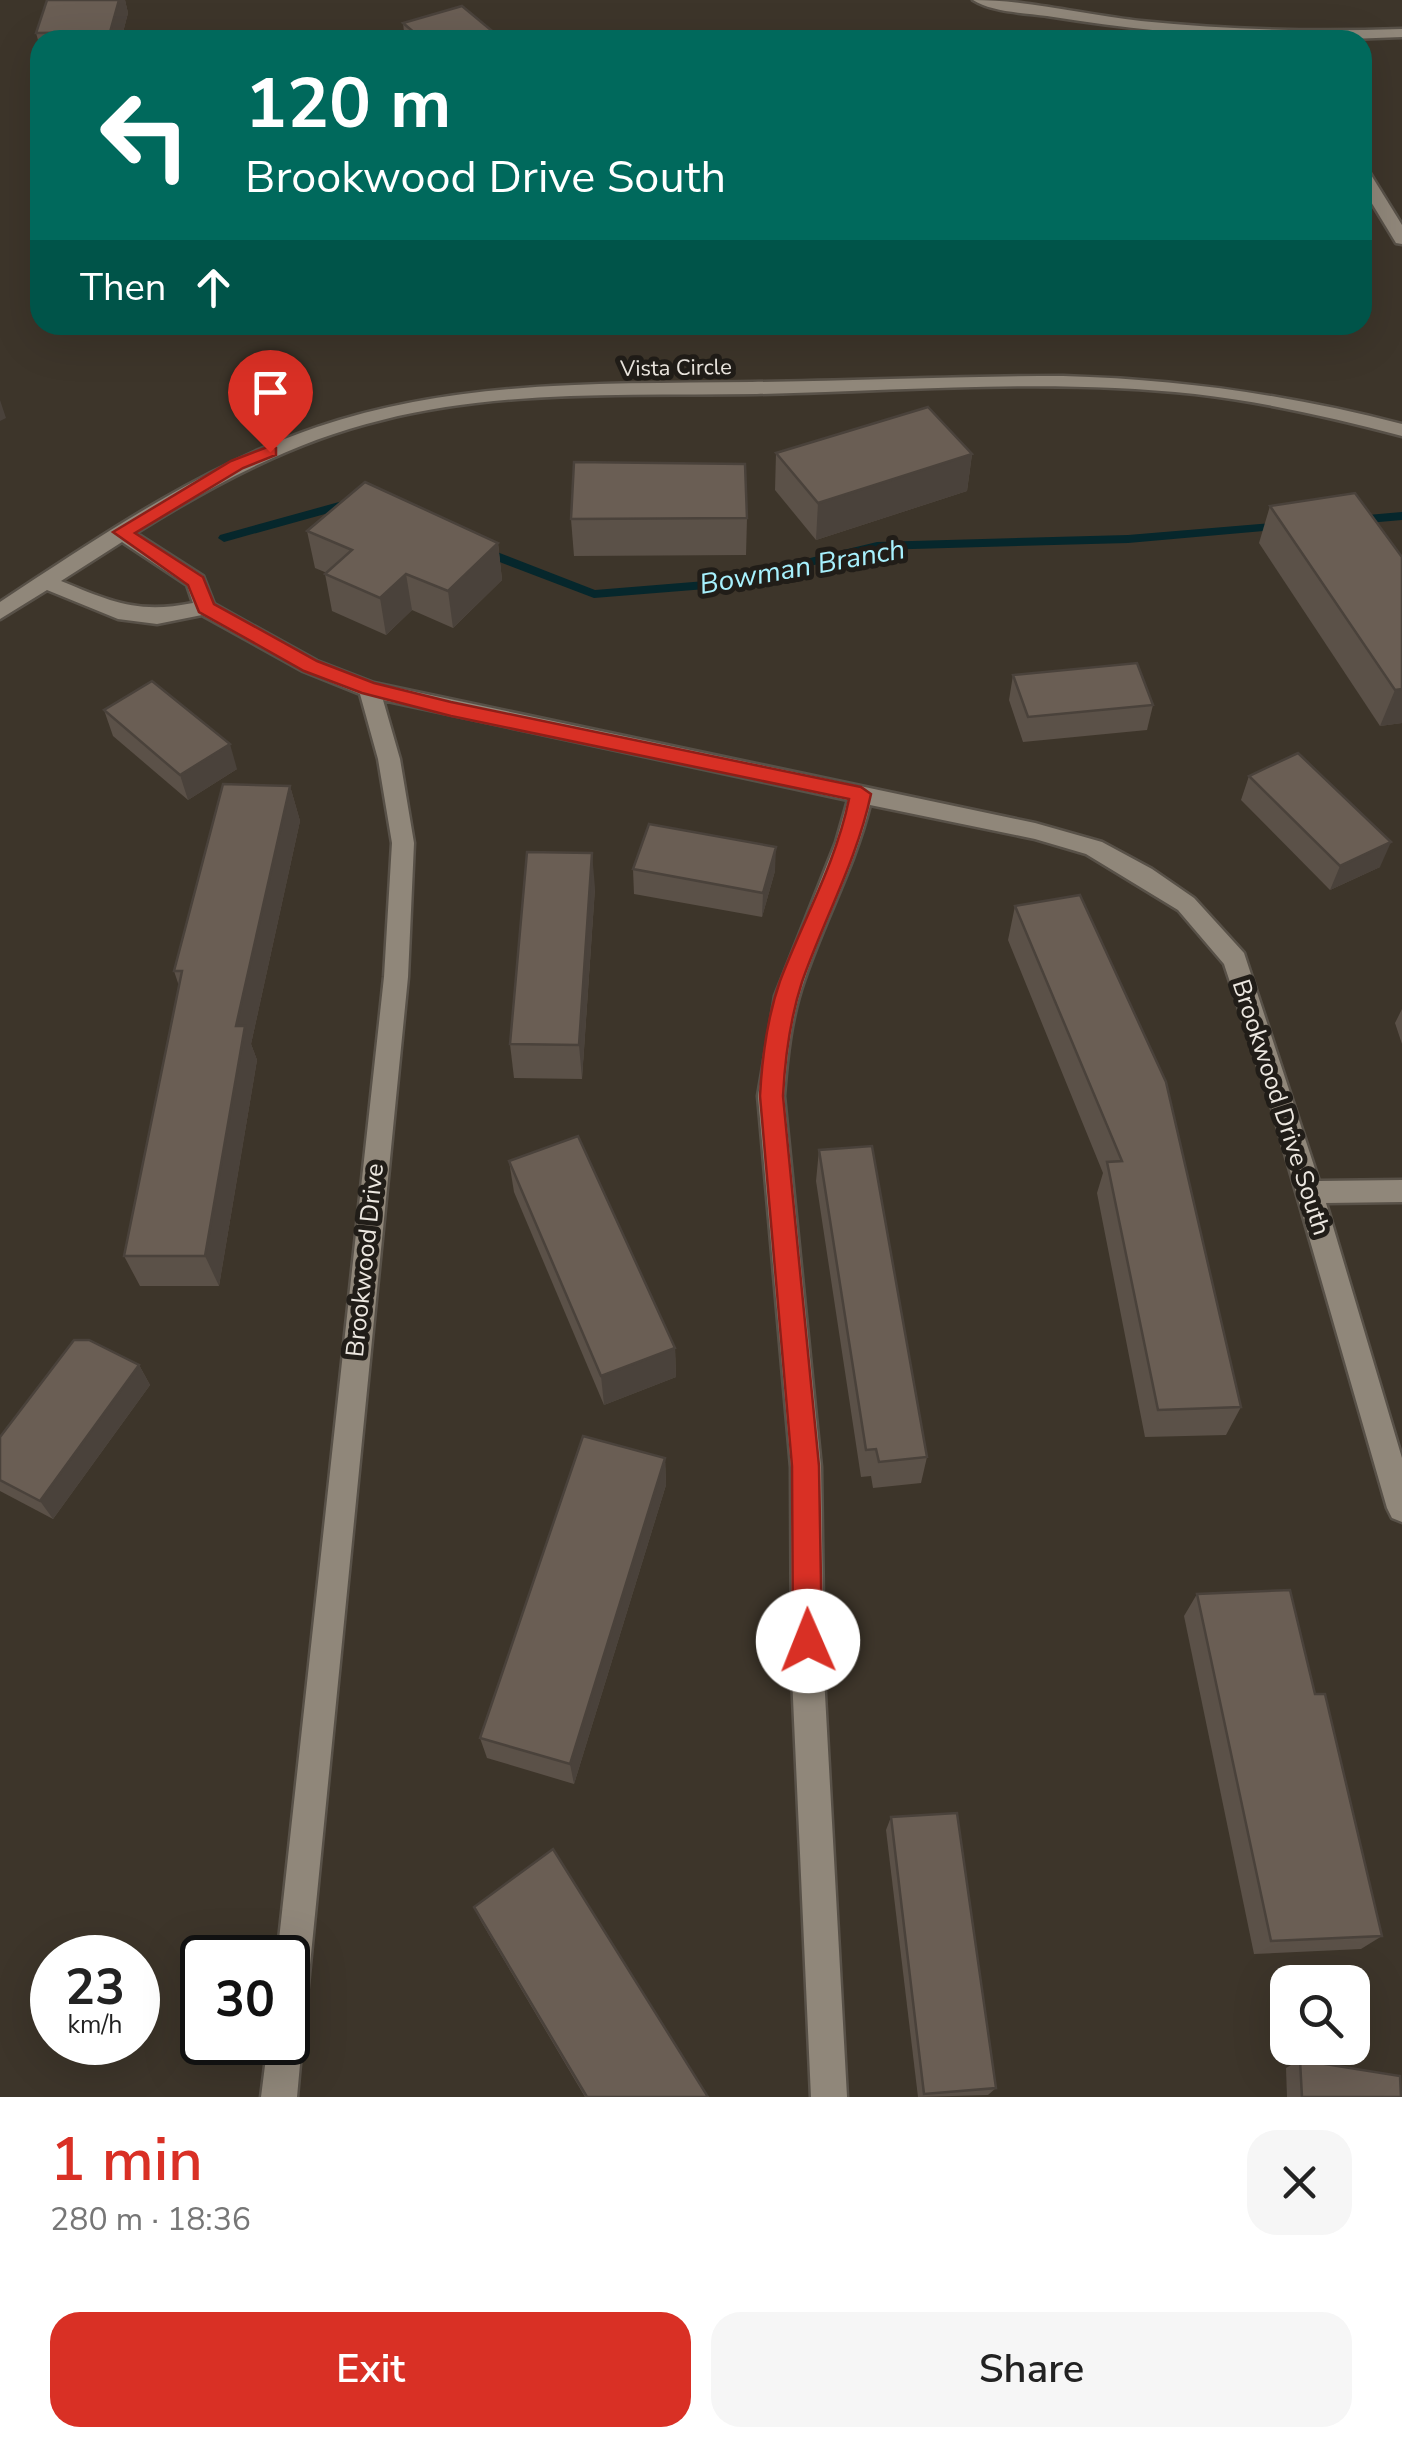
<!DOCTYPE html>
<html lang="en">
<head>
<meta charset="utf-8">
<style>
  body { margin:0; font-family:"Nunito Sans",sans-serif; background:#f6f6f6; color:#222; height:100vh; display:flex; flex-direction:column; font-size:38px; white-space:nowrap }
  * { box-sizing:border-box; margin:0 }
  p { font-size:32px; color:#767676 }
  .icon { flex:none; width:55px; height:55px; fill:none; stroke:currentColor; stroke-width:2; stroke-linecap:round; stroke-linejoin:round }
  .map { position:relative; height:2097px; overflow:hidden }
  .sheet { display:flex; flex-direction:column; background:#fff; flex:1 }
  .sheet>* { flex:none }
  .banner { position:absolute; left:30px; top:30px; width:1342px; height:305px; border-radius:30px; box-shadow:0 10px 40px #0002; background:#00695c; color:#fff; overflow:hidden }
  .fabs { position:absolute; left:1270px; top:1965px; display:grid; gap:20px }
  .fabs a { display:grid; place-items:center; width:100px; height:100px; border-radius:20px; background:#fff; box-shadow:0 10px 40px #0002; font-size:50px }
  .speed { position:absolute; left:30px; top:1935px; display:flex; gap:20px; font-size:50px; font-weight:700; text-align:center }
  .speed>* { display:grid; place-content:center; width:130px; height:130px; border-radius:50%; background:#fff; box-shadow:0 10px 40px #0002; line-height:1 }
  .speed small { font-size:25px; font-weight:400 }
  .speed .limit { border:5px solid #111; border-radius:15px; background:#fff; color:#111 }
  .pin { position:absolute; display:grid; place-items:center; width:85px; height:85px; color:#fff; margin:-102px -42px; border-radius:50% 50% 50% 0; rotate:-45deg; box-shadow:0 0 10px #0007 }
  .pin .icon { rotate:45deg }
  .me { position:absolute; width:110px; margin:-55px; rotate:359deg; stroke-linejoin:round; filter:drop-shadow(0 0 8px #0008) }
  .turn { display:flex; align-items:center; gap:35px; height:210px; padding:0 50px; font-size:45px }
  .turn .icon { width:130px; height:130px; stroke-width:2.5 }
  .turn b { display:block; font-size:70px; line-height:85px }
  .then { display:flex; align-items:center; height:95px; padding:0 50px; background:#0003; gap:20px; font-size:38px }
  .round { display:grid; place-items:center; flex:none; width:105px; height:105px; border-radius:30px; background:#f6f6f6 }
  .head { display:flex; align-items:center; justify-content:space-between; height:170px; padding:0 50px }
  h1 { font-size:60px; font-weight:600; line-height:75px; color:#d93025 }
  .action { display:flex; gap:20px; margin-top:auto; padding:20px 50px }
  .action a { flex:1; height:115px; border-radius:30px; background:#d93025; color:#fff; font-size:40px; font-weight:600; line-height:115px; text-align:center }
  .action a+a { background:#f6f6f6; color:#222 }
  .map>svg:first-child { display:block }
  .lines { fill:none; stroke-linecap:round; stroke-linejoin:round }
  .stream { fill:#06272c; fill-rule:evenodd }
  .minor-casing { stroke:#585148; stroke-width:5 }
  .minor { fill:#90877a; fill-rule:evenodd }
  .wall { fill:#5b5148 }
  .shaded-wall { fill:#4a423b }
  .building { fill:#6a5e54; stroke:#4a423b; stroke-width:2.5 }
  .route { fill:#d93025; stroke:#8d1f18; stroke-width:2.5 }
  .labels { text-anchor:middle; stroke-width:10; stroke-linejoin:round; paint-order:stroke }
  .far-street-label { font-size:22px; fill:#ece7e0; stroke:#211d18 }
  .street-label { font-size:25px; fill:#ece7e0; stroke:#211d18 }
  .water-label { font-size:28px; font-style:italic; fill:#a7f1fe; stroke:#211d18 }
</style>
</head>
<body>
<div class="map">
<svg width="1402" height="2097" viewBox="0 0 1402 2097">
  <rect width="100%" height="100%" fill="#3d352a"/>
  <g class="lines">
    <g class="stream">
      <path d="M357,497l6,4 -2,3 -137,38 -6,-4 2,-3z"/>
      <path d="M1402,512v8l-46,4 -6,-4 6,-4z"/>
      <path d="M1283,522l6,4 -2,3 -159,14 -251,7 -159,38 -124,10 -118,-45 -2,-3 2,-3h8l111,43 123,-10 159,-38 251,-7z"/>
    </g>
    <g class="minor-casing">
      <g id="minor">
        <path d="M973,0c56,0 112,15 168,21 87,9 173,11 261,8v8c-119,6 -237,-2 -355,-21 -22,-3 -56,-4 -74,-16z"/>
        <path d="M1362,168l6,2 34,55v19l-6,-1 -34,-56z"/>
        <path d="M1063,376c116,3 227,19 339,48v12c-68,-18 -137,-34 -207,-42 -145,-16 -292,-3 -438,0 -125,2 -252,-5 -375,26 -88,21 -170,65 -246,113l67,43 11,28 103,57 57,22 661,140 67,19 50,27 42,29 50,55 75,228 83,-1v22l-76,1 76,255v64l-10,-4 -5,-10 -116,-403 -47,-141 -46,-54 -92,-56 -51,-15 -165,-34c-15,61 -46,116 -66,176 -13,37 -17,76 -20,115l37,371 3,209 23,421h-36l-19,-421 -1,-209 -33,-371 17,-100 61,-154 12,-42 -465,-100 17,59 14,84 -6,134 -103,1038 -9,14 6,13 -5,55h-36l7,-55h20v-84h-11l107,-981 8,-134 -14,-84 -18,-65 -57,-23 -101,-56 -45,9 -39,-5 -71,-29 -47,29v-17c100,-66 203,-136 317,-175 142,-48 288,-43 435,-45 104,-1 207,-6 311,-6zM122,542l65,43 6,18c-55,11 -81,-1 -132,-22z"/>
      </g>
    </g>
    <use href="#minor" class="minor"/>
  </g>
  <g class="wall">
    <path d="M47,0h78l3,13 -7,27h-81v7l-4,-14z"/>
    <path d="M403,23l100,17h-98z"/>
    <path d="M776,453l196,1 -5,37 -151,49 -41,-50z"/>
    <path d="M1270,506l132,51v166l-22,3 -121,-183z"/>
    <path d="M747,518l-1,37 -172,1 -3,-37z"/>
    <path d="M307,531l191,12 4,37 -49,48 -41,-18 -26,25 -54,-24 -7,-37 2,-1 -12,-5z"/>
    <path d="M1013,675l140,30 -6,25 -124,12 -14,-42z"/>
    <path d="M104,710l133,59 -49,31 -75,-64z"/>
    <path d="M1249,776l131,91 -50,23 -89,-90z"/>
    <path d="M290,786l10,35 -49,223 6,16 -38,226h-79l-16,-30 55,-270 -5,-15z"/>
    <path d="M633,869l142,2 -13,46 -128,-23z"/>
    <path d="M595,888l-13,191 -68,-1 -4,-34z"/>
    <path d="M1015,906l226,501 -15,28 -81,2 -48,-244 6,-20 -95,-233z"/>
    <path d="M1402,1009v35l-7,-21z"/>
    <path d="M819,1150l108,307 -6,26 -48,5 -2,-12 -10,1 -45,-296z"/>
    <path d="M509,1161l166,187 1,29 -72,28 -90,-213z"/>
    <path d="M139,1365l11,20 -97,134 -53,-28v-54z"/>
    <path d="M665,1458l1,27 -92,299 -87,-26 -7,-20z"/>
    <path d="M1197,1594l185,342 -21,13 -107,5 -70,-338z"/>
    <path d="M891,1817l105,271 -8,7 -70,2 -32,-267z"/>
    <path d="M474,1907l234,190h-123l-103,-174z"/>
    <path d="M1300,2060l101,37h-114l-1,-29z"/>
  </g>
  <g class="shaded-wall">
    <path d="M119,0h6l3,13 -7,27h-9l-2,-8z"/>
    <path d="M0,400l6,18 -6,3z"/>
    <path d="M972,454l-5,37 -151,49 2,-37z"/>
    <path d="M498,543l4,37 -49,48 -5,-37z"/>
    <path d="M406,574l6,36 -26,25 -6,-37z"/>
    <path d="M1402,689v34l-22,3 15,-36z"/>
    <path d="M230,744l7,25 -49,31 -8,-25z"/>
    <path d="M290,786l10,35 -49,223 6,16 -38,226 -14,-30 31,-230z"/>
    <path d="M1391,842l-11,25 -50,23 10,-24z"/>
    <path d="M776,847l-1,24 -13,46 1,-24z"/>
    <path d="M592,853l3,35 -13,191 -3,-34z"/>
    <path d="M675,1348l1,29 -72,28 -3,-29z"/>
    <path d="M139,1365l11,20 -97,134 -13,-18z"/>
    <path d="M665,1458l1,27 -92,299 -4,-20z"/>
  </g>
  <g class="building">
    <path d="M47,0h72l-9,32 -74,1z"/>
    <path d="M462,6l41,34h-80l-20,-17z"/>
    <path d="M928,407l44,47 -154,49 -42,-50z"/>
    <path d="M574,462l171,2 2,54 -176,1z"/>
    <path d="M365,482l133,61 -50,48 -42,-17 -26,24 -55,-24 27,-24 -45,-19z"/>
    <path d="M1355,493l47,64v132l-7,1 -125,-184z"/>
    <path d="M1137,663l16,42 -125,12 -15,-42z"/>
    <path d="M152,681l78,63 -50,31 -76,-65z"/>
    <path d="M1298,753l93,89 -51,24 -91,-90z"/>
    <path d="M223,784l67,2 -54,240h9l-40,230h-81l58,-285h-8z"/>
    <path d="M649,824l127,23 -13,46 -130,-24z"/>
    <path d="M527,852l65,1 -13,192 -69,-1z"/>
    <path d="M1080,895l86,187 75,325 -83,3 -51,-248 15,-1 -107,-255z"/>
    <path d="M578,1136l97,212 -74,28 -92,-215z"/>
    <path d="M872,1146l55,311 -48,5 -3,-13 -10,1 -47,-300z"/>
    <path d="M74,1340h15l50,25 -99,136 -40,-21v-43z"/>
    <path d="M583,1436l82,22 -95,306 -90,-26z"/>
    <path d="M1290,1590l25,104h10l57,242 -111,5 -74,-347z"/>
    <path d="M957,1813l39,275 -72,6 -33,-277z"/>
    <path d="M553,1849l155,248h-121l-113,-190z"/>
    <path d="M1300,2060l100,16 1,21h-99z"/>
  </g>
  <path class="route" d="M270,446l6,2v7l-33,13 -108,65 68,44 11,27 103,57 57,22 77,19 410,85 10,7c-14,66 -47,125 -69,188 -12,37 -17,76 -19,114l36,370 3,175 -5,10 -9,4 -10,-4 -5,-10 -1,-175 -32,-370c2,-38 7,-78 20,-115 23,-61 56,-118 69,-182l-398,-83 -89,-23 -58,-22 -105,-59 -11,-27 -75,-53 118,-71z"/>
  <g class="labels">
    <g class="far-street-label">
      <text transform="translate(676 367) rotate(-1)" y="8">Vista Circle</text>
    </g>
    <g class="street-label">
      <text transform="translate(1282 1107) rotate(72)" y="9">Brookwood Drive South</text>
      <text transform="translate(364 1260) rotate(-84)" y="9">Brookwood Drive</text>
    </g>
    <g class="water-label">
      <text transform="translate(802 566) rotate(-10)" y="10">Bowman Branch</text>
    </g>
  </g>
</svg>
<div class="fabs">
<a><svg class="icon" aria-label="search" viewBox="0 0 24 24"><circle cx="10" cy="10" r="6"/><path d="M15 15l6 6"/></svg></a>
</div>
<div class="speed"><div>23<small>km/h</small></div><div class="limit">30</div></div>
<div class="pin" style="left:270px;top:452px;background:#d93025"><svg class="icon" aria-label="arrive" viewBox="0 0 24 24"><path d="M6 21V4h12l-3 4 3 4H6"/></svg></div>
<svg class="me" style="left:808px;top:1641px" viewBox="-20 -20 40 40"><circle r="19" fill="#fff"/><path d="M0-13L10 11 0 6-10 11z" fill="#d93025"/></svg>
<div class="banner">
<div class="turn"><svg class="icon" aria-label="left" viewBox="0 0 24 24"><path d="M17 20v-9H6M10 6l-5 5 5 5"/></svg><div><b>120 m</b>Brookwood Drive South</div></div>
<div class="then">Then<svg class="icon" aria-label="ahead" viewBox="0 0 24 24"><path d="M12 20V5M6 11l6-6 6 6"/></svg></div>
</div>
</div>
<section class="sheet">
<div class="head"><div><h1>1 min</h1><p>280 m · 18:36</p></div><a class="round"><svg class="icon" aria-label="close" viewBox="0 0 24 24"><path d="M6 6l12 12M18 6L6 18"/></svg></a></div>
<div class="action"><a>Exit</a><a>Share</a></div>
</section>
</body>
</html>
